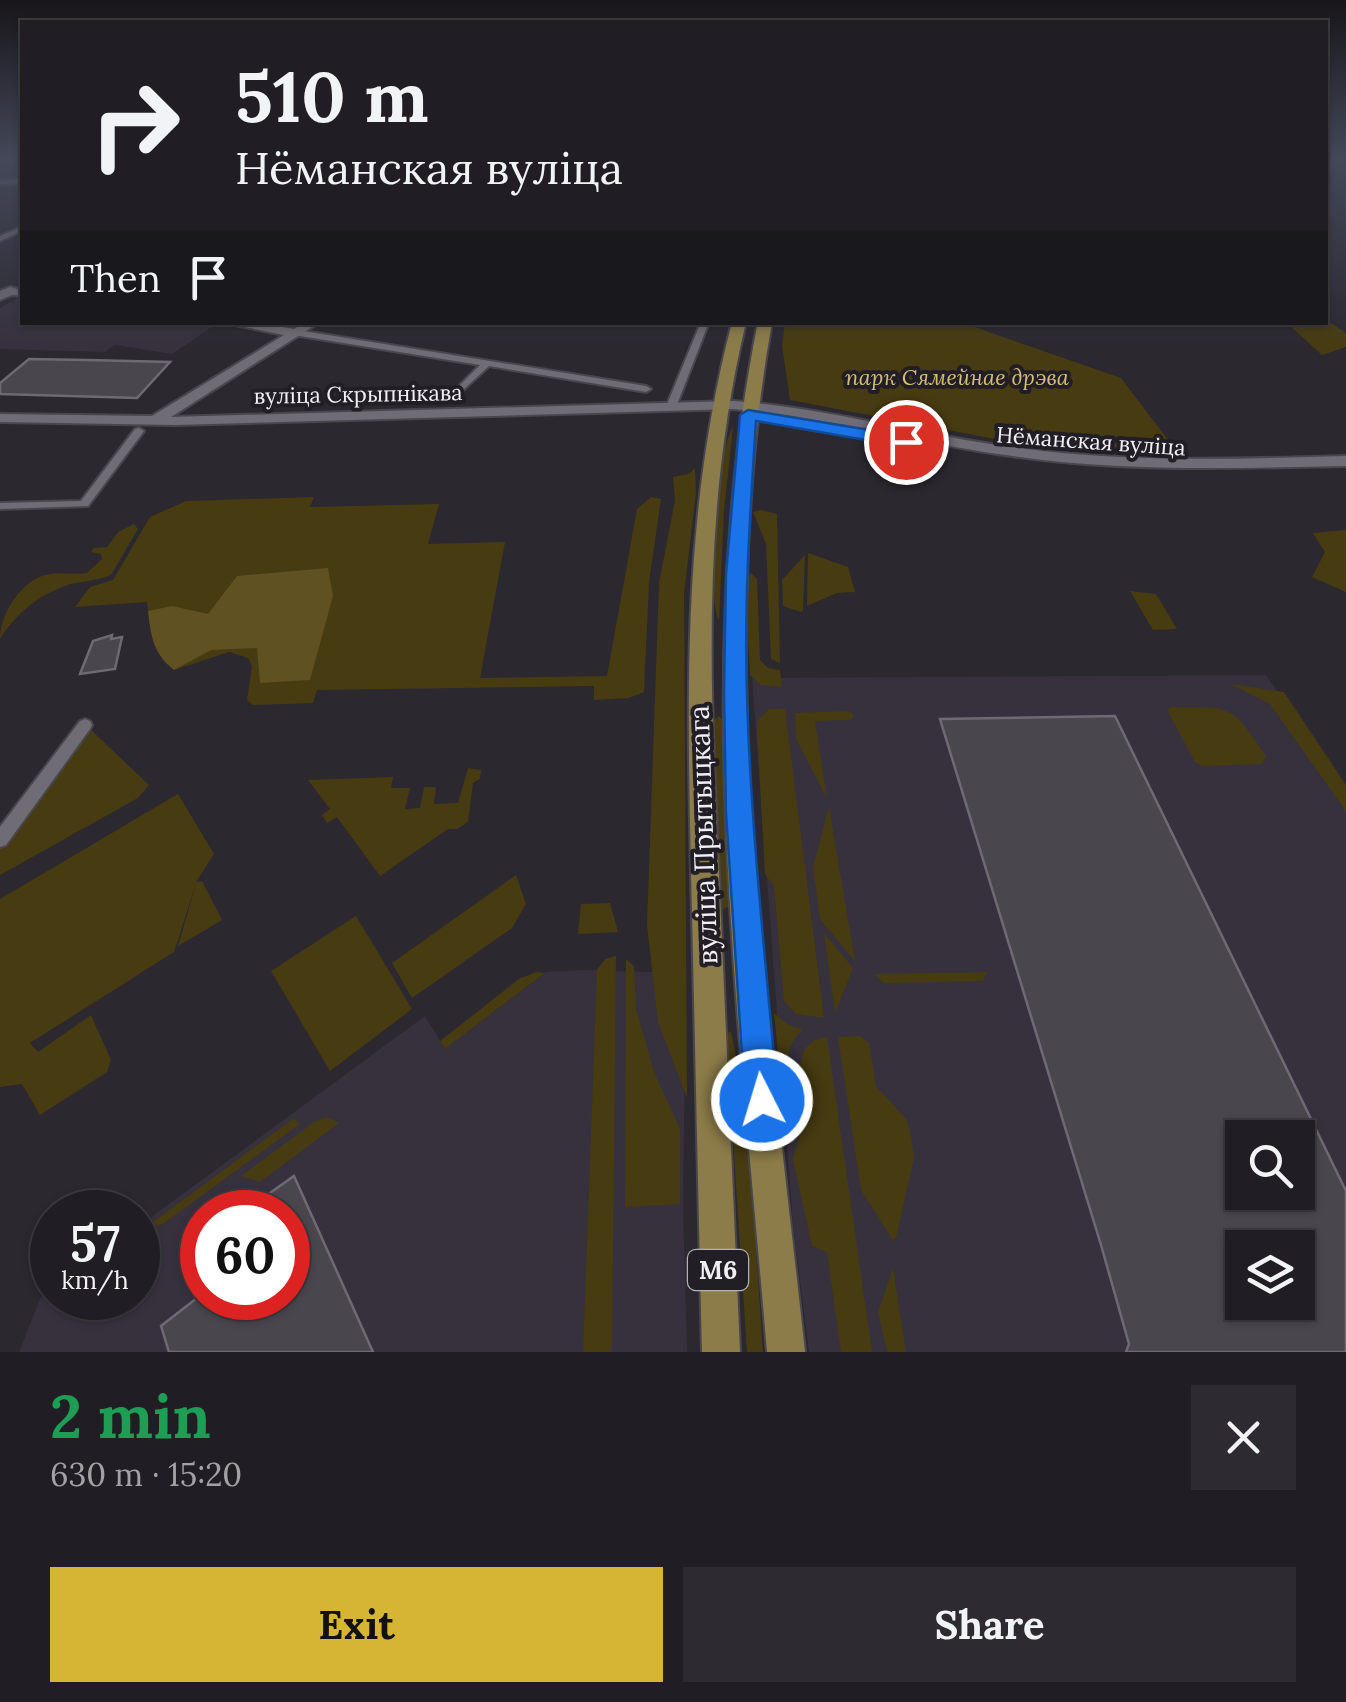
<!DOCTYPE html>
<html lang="en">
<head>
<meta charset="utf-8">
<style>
  body { margin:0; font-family:Lora,serif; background:#2d2b31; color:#f1f3f6; height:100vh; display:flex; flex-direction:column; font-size:38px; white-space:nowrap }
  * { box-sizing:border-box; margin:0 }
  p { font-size:32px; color:#a2a2a6 }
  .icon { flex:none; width:55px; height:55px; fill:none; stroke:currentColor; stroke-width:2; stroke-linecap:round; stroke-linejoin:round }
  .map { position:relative; height:1352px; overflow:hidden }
  .drawer { display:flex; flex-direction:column; background:#201e24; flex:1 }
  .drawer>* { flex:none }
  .top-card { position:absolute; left:20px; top:20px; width:1308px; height:305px; border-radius:0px; box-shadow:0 2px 8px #0004,0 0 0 2px #3d3c41; background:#201e24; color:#f1f3f6; overflow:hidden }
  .controls { position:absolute; left:1225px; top:1120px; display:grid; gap:20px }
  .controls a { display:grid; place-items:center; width:90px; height:90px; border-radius:0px; background:#201e24; box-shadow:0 2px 8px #0004,0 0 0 2px #3d3c41; font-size:50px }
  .speed { position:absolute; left:30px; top:1190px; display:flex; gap:20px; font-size:50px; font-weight:700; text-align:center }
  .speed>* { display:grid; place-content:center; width:130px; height:130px; border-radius:50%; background:#201e24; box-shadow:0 2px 8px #0004,0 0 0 2px #3d3c41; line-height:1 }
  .speed small { font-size:25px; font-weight:400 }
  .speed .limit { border:15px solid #d22; background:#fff; color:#111 }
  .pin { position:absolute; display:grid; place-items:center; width:85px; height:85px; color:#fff; margin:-42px; border:5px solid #fff; border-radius:50%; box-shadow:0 2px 10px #0007 }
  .me { position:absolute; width:110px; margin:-55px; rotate:355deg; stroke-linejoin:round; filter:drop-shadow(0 0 8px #0008) }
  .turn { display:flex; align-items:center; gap:35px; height:210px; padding:0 50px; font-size:45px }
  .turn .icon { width:130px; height:130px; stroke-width:2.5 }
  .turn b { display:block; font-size:70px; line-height:85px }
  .then { display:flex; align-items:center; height:95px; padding:0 50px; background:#0003; gap:20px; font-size:38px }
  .round { display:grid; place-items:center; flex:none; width:105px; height:105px; border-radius:0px; background:#2d2b31 }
  .head { display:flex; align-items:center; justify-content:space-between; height:170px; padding:0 50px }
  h1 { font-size:60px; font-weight:700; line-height:75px; color:#1e9e55 }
  .primary-button { display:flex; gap:20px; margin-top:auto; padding:20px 50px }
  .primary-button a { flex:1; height:115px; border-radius:0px; background:#d6b534; color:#111; font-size:40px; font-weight:700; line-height:115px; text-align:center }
  .primary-button a+a { background:#2d2b31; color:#f1f3f6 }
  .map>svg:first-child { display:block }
  .built { fill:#37313e; fill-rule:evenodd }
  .green { fill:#473b11 }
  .forest { fill:#5f5121 }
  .building { fill:#4a464e; stroke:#6e6a73; stroke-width:2.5; fill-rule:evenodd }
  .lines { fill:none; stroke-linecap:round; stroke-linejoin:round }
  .street-casing { stroke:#49464d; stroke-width:4 }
  .secondary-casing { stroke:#49464d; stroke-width:4 }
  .primary-casing { stroke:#49464d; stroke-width:4 }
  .street { fill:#706c75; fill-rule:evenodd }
  .secondary { fill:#706c75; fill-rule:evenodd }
  .primary { fill:#8c7c49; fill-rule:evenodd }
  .route { fill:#1a73e8; stroke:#114b97; stroke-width:2.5 }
  .labels { text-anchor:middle; stroke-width:8; stroke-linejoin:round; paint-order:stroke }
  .far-park-label { font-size:22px; font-style:italic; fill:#d4be72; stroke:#221e26 }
  .far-street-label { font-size:22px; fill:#f1eef4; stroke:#221e26 }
  .shield { fill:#221e26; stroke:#b3b0b6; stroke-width:2.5 }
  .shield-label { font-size:25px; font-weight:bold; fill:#f1eef4 }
  .street-label { font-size:28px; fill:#f1eef4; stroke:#221e26 }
</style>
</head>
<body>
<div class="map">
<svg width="1346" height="1352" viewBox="0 0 1346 1352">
  <rect width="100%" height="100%" fill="#2b2830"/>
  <g class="built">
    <path d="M22,296v26l194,2 -44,30 -57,-9 -10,7 -105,-3v-41z"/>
    <path d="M1266,675l80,118v559h-537l-16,-128 -41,-546zM1242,1138h56v54h-56zM1242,1248h56v54h-56z"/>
    <path d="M583,970l103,3 -3,233 4,146h-668l21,-53 12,-10v9h86v-71l287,-211 20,33 101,-77zM202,1212h86v86h-86z"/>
  </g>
  <g class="green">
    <path d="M1325,319l21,14v14l-24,8 -35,-32 38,-1z"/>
    <path d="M785,323h178l158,55 54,71h-94l-86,-10 -205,-39 -8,-54z"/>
    <path d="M733,427l-9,84 -5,110c-13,-25 -2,-170 14,-194z"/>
    <path d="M695,468l1,25 -12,100 3,505 -29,-76 -11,-97 12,-342 16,-83 -2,-23 15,-3z"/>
    <path d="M314,497l-4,10 129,-3 -11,40 77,-2 -25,136 127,-2 30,-167 14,-12 10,2 -12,83 -5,110 -15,6 -35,2v-14l-277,4 -4,13 -60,2 -6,-5 5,-34 -4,-8 -19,-6 -55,18c-24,-20 -22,-40 -27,-68l-72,5 15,-20 23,-7 37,-63 36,-16z"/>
    <path d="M761,510l16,4 3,149 -9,-4 -5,-115 -13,-32z"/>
    <path d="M134,524l4,5 -27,46c-11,5 -27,6 -40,9 -30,9 -55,29 -71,55 0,-24 20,-57 45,-64 14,-4 28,0 42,-2l15,-14 -1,-5 -10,-2 3,-4 13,-1 11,-15z"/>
    <path d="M1346,530v62l-34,-15 13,-25 -12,-19z"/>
    <path d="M808,553l40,14 7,25 -18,1 -30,13z"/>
    <path d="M805,555l-2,55 -2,2 -18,-6 -1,-26z"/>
    <path d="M751,573l6,6 3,81 8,8 12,2 2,17 -21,-2 -11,-10 -5,-99z"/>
    <path d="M1130,591l26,3 21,35 -24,1z"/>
    <path d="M1231,684l53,8 62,93v26l-76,-107z"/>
    <path d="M1172,707c62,1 59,-3 94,49l-4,8 -59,2 -8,-4 -28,-52z"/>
    <path d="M769,709h16l39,309 -28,-4 -12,-13 -10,-115 -9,-12 -8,-143 1,-11z"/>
    <path d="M849,711l5,3 -3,6 -36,1 12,77 -31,-59 -1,-26z"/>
    <path d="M719,716l6,7 3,184 -5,2 -4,-3 -6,-185z"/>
    <path d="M89,728l60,57 -11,13 -138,77v-30z"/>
    <path d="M468,768l13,2 -1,9 -7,4 -5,39 -11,7h-9l-68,47 -43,-59 -10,6 -5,-8 8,-6 -22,-29 85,-3 -2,11h19l-5,21 15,-1 4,-21h12l-2,17 24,-1z"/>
    <path d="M178,794l36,60 -18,28 6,-1 20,39 -44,26 18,-62 -22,68 -144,91 8,9 53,-37 20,45 -4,12 -67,43 -18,-31 -22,3v-188z"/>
    <path d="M829,807l26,154 -35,-42 -7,-52z"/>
    <path d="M516,875l10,29 -14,24 -100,70 -20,-35z"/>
    <path d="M610,903l8,29 -40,2 3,-30z"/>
    <path d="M356,916l56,93 -82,62 -59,-100z"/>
    <path d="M824,933l29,35 -18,45z"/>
    <path d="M616,956l-4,396h-29l14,-382 8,-11z"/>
    <path d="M626,959l8,7 2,43 9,31 9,32 26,57v75l-55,3z"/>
    <path d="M536,972l9,1 -100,76 -5,-8 79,-62z"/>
    <path d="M987,972l-4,9 -99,2 -10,-9z"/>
    <path d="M774,1013l13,11 16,6c-31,25 -4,61 -18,93z"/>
    <path d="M731,1031l16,83 16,238h-16l-21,-318z"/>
    <path d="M860,1036l9,7 7,43 30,33 4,11 4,28 -18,80 -3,2 -32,-50 -23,-153z"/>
    <path d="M827,1037l45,315h-31l-14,-100 -15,-6 -19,-87 8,-28 -2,-62 5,-19 10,-10z"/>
    <path d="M327,1117l12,6 -79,59 -19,-6 73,-54z"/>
    <path d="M294,1118l6,6 -137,100 -10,3v-5z"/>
    <path d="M893,1268l13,84h-19l-9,-40z"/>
  </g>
  <path class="forest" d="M328,568l5,28 -23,84 -50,3 -3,-35 -46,2 -37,20c-21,-17 -23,-33 -26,-59l24,-5 36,8 29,-38z"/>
  <g class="building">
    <path d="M29,359l58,1 83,2 -33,36 -137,-4v-11z"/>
    <path d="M112,635l-1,4 11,-2 -7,32 -35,5 13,-33z"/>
    <path d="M1115,716l231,475v161h-220l3,-8 -28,-99 -161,-526zM1242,1138h56v54h-56zM1242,1248h56v54h-56z"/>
    <path d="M294,1176l79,176h-204l-8,-26 36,-28h91v-86h-45z"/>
  </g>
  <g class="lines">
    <g class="street-casing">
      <g id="street">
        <path d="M22,179v4l-22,2v-4z"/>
        <path d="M22,227v4l-22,10v-5z"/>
        <path d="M701,322h8l-33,85 -8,2 -2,-2z"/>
        <path d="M297,330l349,56 5,3 -5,3 -157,-26 -27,25 -5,-3 23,-23 -186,-30 -1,-2z"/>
        <path d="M139,428l5,3 -56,75 -88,3v-6l81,-2 54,-72z"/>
        <path d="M85,719l5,2 2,4 -2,4 -84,116 -6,2v-20l80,-106z"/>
      </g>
    </g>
    <g class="secondary-casing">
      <g id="secondary">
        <path d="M10,287l12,3v6l-10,-1 -12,5v-9z"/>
        <path d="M220,322h33l41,7 11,-7h15l-149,95 562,-16c97,7 190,35 286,47 108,15 218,11 327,8v10c-109,2 -219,6 -327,-9 -96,-12 -189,-40 -286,-48l-558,16 -175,-3v-8l152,2 132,-81z"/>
      </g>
    </g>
    <g class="primary-casing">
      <g id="primary">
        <path d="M732,322h14c-45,189 -36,360 -27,552 7,159 14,319 21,478h-38c-4,-160 -7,-319 -11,-479 -4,-192 -8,-363 41,-551z"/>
        <path d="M758,322h14c-60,336 -3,694 33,1030h-38c-28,-338 -77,-694 -9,-1030z"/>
      </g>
    </g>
    <use href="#street" class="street"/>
    <use href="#secondary" class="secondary"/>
    <use href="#primary" class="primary"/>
  </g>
  <linearGradient id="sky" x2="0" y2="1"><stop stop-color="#18161a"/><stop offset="0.46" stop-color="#444859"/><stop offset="1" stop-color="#444859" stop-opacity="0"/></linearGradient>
  <rect width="1346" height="347" fill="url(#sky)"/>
  <path class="route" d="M748,410l158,26 8,6 -8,5 -150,-26c-6,92 -12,183 -9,275 4,135 19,269 31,404l-5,11 -11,5 -12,-5 -5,-11 -19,-287 -2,-121 2,-118 14,-159z"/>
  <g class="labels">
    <g class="far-park-label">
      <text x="957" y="385">парк Сямейнае дрэва</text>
    </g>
    <g class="far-street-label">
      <text transform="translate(358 394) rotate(-1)" y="8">вуліца Скрыпнікава</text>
      <text transform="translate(1091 441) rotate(4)" y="8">Нёманская вуліца</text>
    </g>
    <rect class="shield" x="688" y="1250" width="60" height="40" rx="8"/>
    <g class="shield-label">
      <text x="718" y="1279">М6</text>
    </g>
    <g class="street-label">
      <text transform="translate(703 835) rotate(-92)" y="10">вуліца Прытыцкага</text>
    </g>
  </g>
</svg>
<div class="controls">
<a><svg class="icon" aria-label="search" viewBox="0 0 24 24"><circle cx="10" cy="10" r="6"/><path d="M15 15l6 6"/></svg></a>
<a><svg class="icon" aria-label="layers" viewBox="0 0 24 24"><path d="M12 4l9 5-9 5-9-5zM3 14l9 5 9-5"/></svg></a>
</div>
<div class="speed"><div>57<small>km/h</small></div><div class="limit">60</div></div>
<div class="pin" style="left:906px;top:442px;background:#d93025"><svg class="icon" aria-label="arrive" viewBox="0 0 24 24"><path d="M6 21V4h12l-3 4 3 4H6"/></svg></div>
<svg class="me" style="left:762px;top:1100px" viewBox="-20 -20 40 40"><circle r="17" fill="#1a73e8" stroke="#fff" stroke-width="3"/><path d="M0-11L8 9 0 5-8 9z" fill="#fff"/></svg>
<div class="top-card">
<div class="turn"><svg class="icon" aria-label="right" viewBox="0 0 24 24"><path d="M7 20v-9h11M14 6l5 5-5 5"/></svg><div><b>510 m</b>Нёманская вуліца</div></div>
<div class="then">Then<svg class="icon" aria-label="arrive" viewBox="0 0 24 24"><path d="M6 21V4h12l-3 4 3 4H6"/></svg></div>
</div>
</div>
<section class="drawer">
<div class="head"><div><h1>2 min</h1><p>630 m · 15:20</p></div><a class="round"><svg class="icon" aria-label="close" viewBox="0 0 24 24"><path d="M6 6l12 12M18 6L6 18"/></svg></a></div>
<div class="primary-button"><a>Exit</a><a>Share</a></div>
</section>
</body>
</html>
